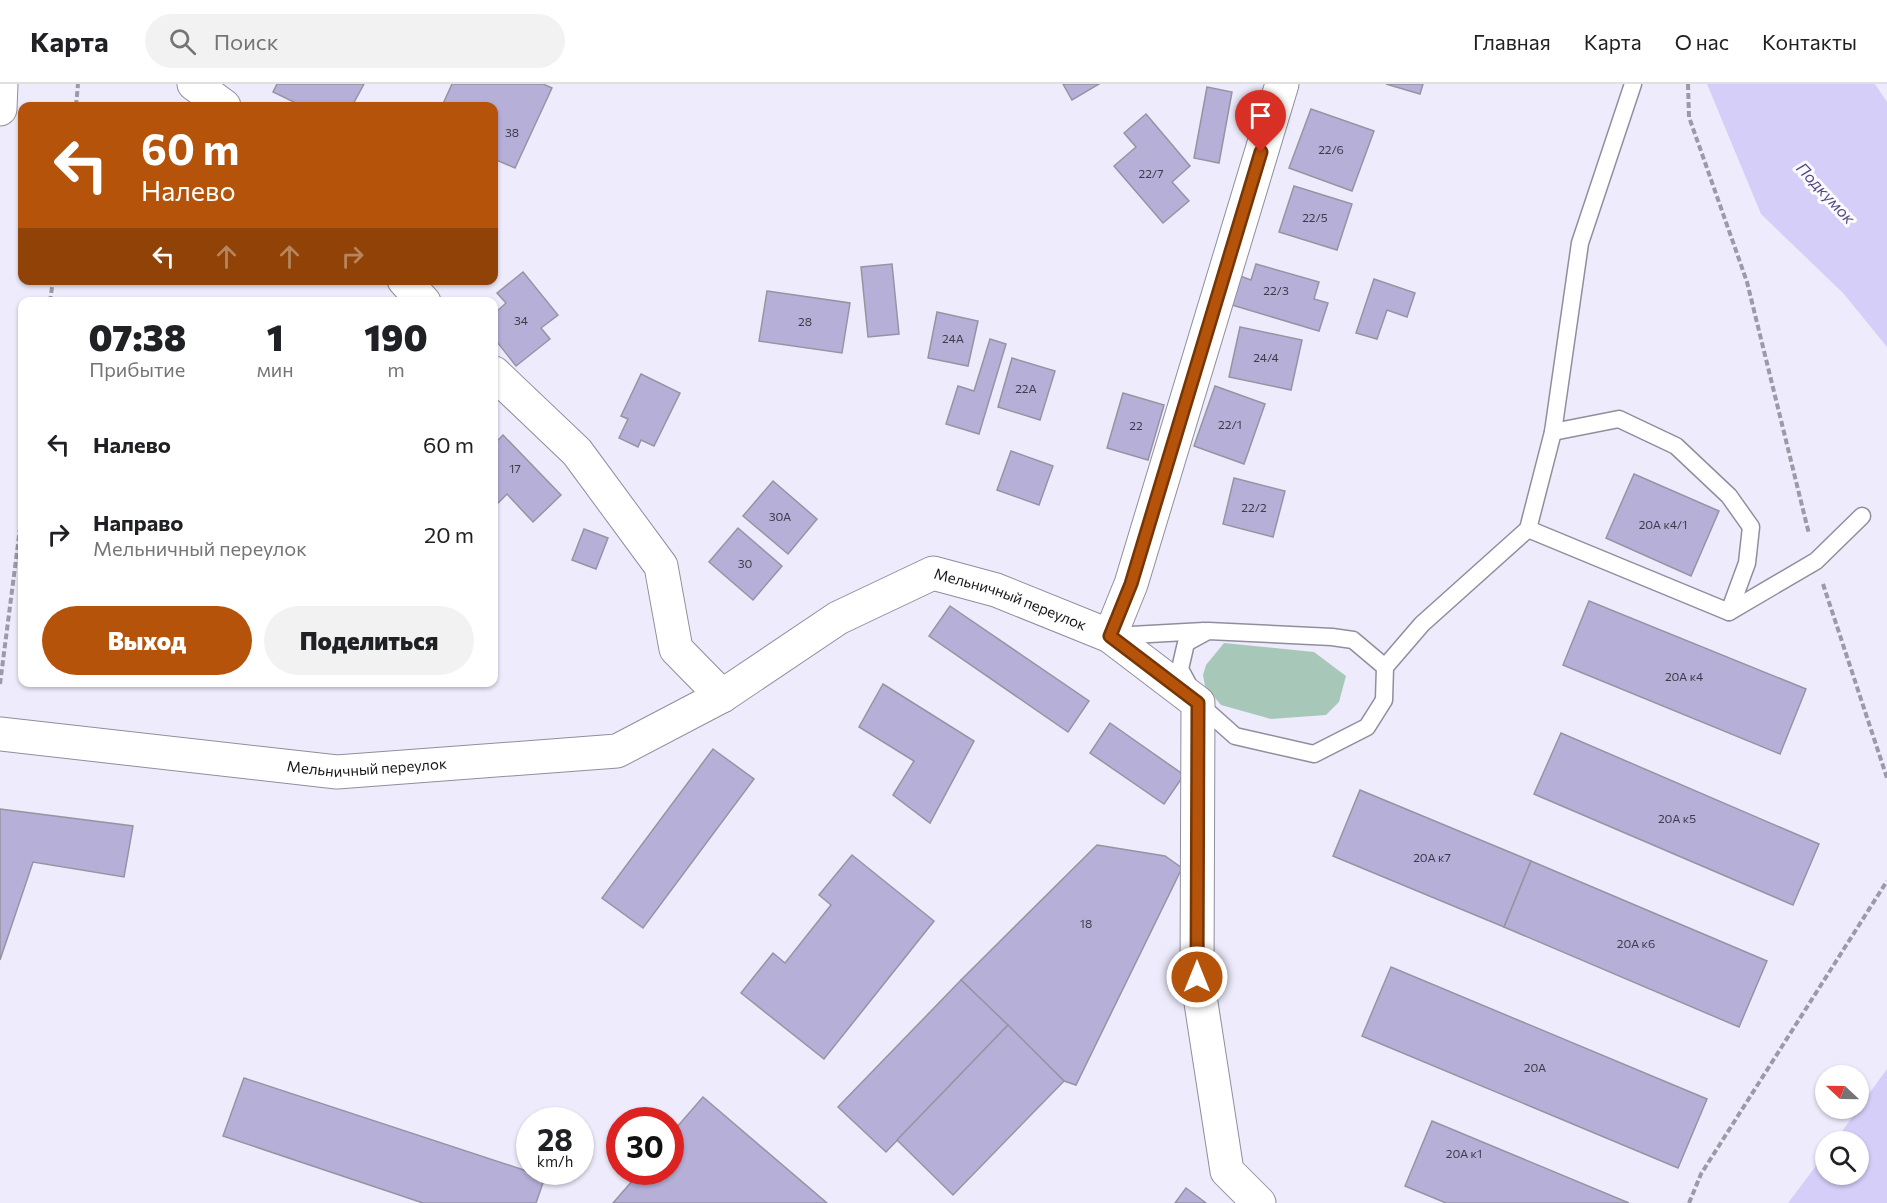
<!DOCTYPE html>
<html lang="ru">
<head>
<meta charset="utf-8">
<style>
  body { margin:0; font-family:Commissioner,sans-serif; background:#f2f2f2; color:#202124; height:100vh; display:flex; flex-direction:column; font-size:22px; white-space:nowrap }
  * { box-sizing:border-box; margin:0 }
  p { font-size:20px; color:#757577 }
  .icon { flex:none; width:33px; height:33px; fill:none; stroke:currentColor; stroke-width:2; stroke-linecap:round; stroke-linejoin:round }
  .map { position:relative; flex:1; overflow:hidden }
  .side { position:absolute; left:18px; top:213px; width:480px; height:390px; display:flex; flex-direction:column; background:#fff; border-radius:12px; box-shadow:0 2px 4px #0004 }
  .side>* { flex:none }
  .top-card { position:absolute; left:18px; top:18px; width:480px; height:183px; border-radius:12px; box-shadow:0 2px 4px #0004; background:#b45309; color:#fff; overflow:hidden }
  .needle { width:39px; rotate:292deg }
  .fabs { position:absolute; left:1815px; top:981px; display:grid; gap:12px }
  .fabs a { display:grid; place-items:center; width:54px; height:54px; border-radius:50%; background:#fff; box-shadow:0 2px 4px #0004; font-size:30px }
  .speed { position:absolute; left:516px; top:1023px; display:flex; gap:12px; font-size:30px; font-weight:700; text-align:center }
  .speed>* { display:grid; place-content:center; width:78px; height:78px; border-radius:50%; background:#fff; box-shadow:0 2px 4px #0004; line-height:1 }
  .speed small { font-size:15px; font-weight:400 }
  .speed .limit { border:9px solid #d22; background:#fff; color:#111 }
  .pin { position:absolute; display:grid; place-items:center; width:51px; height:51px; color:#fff; margin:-62px -26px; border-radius:50% 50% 50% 0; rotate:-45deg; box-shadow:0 0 6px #0007 }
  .pin .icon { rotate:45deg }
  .me { position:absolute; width:66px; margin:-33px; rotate:0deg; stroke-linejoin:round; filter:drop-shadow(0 0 4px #0008) }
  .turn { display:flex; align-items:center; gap:21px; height:126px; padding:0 24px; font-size:27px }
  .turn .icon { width:78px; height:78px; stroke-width:2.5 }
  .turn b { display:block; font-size:42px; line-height:51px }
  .lanes { display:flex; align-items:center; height:57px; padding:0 24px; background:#0003; justify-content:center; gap:30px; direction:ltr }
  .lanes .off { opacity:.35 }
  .eta { display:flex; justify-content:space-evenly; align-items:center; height:102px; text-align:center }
  .eta b { font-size:36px; font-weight:800; line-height:42px }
  .action { display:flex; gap:12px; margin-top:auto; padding:12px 24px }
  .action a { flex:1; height:69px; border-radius:36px; background:#b45309; color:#fff; font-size:24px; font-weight:800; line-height:69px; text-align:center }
  .action a+a { background:#f2f2f2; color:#202124 }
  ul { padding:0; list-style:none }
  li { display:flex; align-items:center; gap:18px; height:90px; padding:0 24px }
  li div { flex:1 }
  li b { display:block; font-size:22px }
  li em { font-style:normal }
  header { display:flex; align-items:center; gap:36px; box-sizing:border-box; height:84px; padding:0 30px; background:#fff; border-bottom:2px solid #e0e0e0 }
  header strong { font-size:28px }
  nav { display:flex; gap:33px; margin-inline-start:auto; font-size:21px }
  .search { width:420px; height:54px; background:#f2f2f2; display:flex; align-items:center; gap:15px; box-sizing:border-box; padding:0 21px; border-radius:33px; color:#757577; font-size:22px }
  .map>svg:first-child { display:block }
  .green { fill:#a7c8b8 }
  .water { fill:#d5cef8 }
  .building { fill:#b6afd8; stroke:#9694a3; stroke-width:1.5 }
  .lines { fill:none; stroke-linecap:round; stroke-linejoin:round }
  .lane-casing { stroke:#908e9d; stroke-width:19 }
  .street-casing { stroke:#908e9d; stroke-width:35 }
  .secondary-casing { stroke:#908e9d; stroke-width:35 }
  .path { stroke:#9c9aa7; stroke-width:4; stroke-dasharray:6 3; stroke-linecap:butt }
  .lane { stroke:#fff; stroke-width:16 }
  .street { stroke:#fff; stroke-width:33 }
  .secondary { stroke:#fff; stroke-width:33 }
  .route-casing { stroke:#753606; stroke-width:15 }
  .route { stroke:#b45309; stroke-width:10 }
  .labels { text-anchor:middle; stroke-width:6; stroke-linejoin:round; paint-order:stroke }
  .number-label { font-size:12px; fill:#3e3c4a }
  .street-label { font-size:15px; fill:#16151b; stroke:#fbfafe }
  .water-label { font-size:16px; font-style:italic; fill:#54487f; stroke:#fbfafe }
</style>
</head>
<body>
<header>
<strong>Карта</strong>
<div class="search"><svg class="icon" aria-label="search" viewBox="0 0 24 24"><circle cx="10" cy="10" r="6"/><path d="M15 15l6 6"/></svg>Поиск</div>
<nav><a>Главная</a><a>Карта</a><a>О нас</a><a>Контакты</a></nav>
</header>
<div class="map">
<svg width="1887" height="1119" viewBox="0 0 1887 1119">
  <rect width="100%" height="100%" fill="#eeebfc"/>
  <path class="green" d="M1224,559l90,9 32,24 -7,26 -13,13 -55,4 -50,-14 -16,-19 -2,-11 3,-10z"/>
  <g class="water">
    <path d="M1707,0h168l12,18v245l-43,-53 -83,-80z"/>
    <path d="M1887,985v134h-99l37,-49 1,20h32v-32l-23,-1z"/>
  </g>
  <g class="building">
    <path d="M277,0h87l-12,22h-50l-29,-14z"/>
    <path d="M452,0h91l9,4 -37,80 -21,-9v-53h-52z"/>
    <path d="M1063,0h36l-27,16z"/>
    <path d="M1386,0h37l-3,10z"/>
    <path d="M1207,3l25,5 -13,71 -25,-5z"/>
    <path d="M1311,25l63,22 -22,60 -63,-23z"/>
    <path d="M1146,30l44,52 -18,16 17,19 -26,22 -49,-57 22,-19 -12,-14z"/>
    <path d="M1294,102l58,18 -15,46 -58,-18z"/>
    <path d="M892,180l7,70 -31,3 -7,-70z"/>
    <path d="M1256,180l63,18 -5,17 14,4 -9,28 -87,-26 8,-29 11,4z"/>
    <path d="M523,188l35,43 -17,13 9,11 -34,27 -22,-28v-24l12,-11 -9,-10z"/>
    <path d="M1374,195l41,14 -8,24 -20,-7 -10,29 -21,-6z"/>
    <path d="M767,207l83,12 -8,50 -83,-12z"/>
    <path d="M937,228l41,9 -10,45 -40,-8z"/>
    <path d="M1240,243l62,13 -11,50 -62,-13z"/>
    <path d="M990,255l16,5 -27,90 -33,-10 12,-38 16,5z"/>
    <path d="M1012,274l43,13 -15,49 -42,-13z"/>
    <path d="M641,290l39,19 -26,53 -13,-6 -3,7 -19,-9 9,-19 -7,-3z"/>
    <path d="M1215,302l50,18 -21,60 -50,-18z"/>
    <path d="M1123,309l41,12 -16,55 -41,-12z"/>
    <path d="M503,351l58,60 -28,27 -26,-28 -10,10 -3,-4v-56z"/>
    <path d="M1011,367l42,15 -14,39 -42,-15z"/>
    <path d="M1634,390l85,37 -28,65 -85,-38z"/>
    <path d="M1234,394l51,13 -12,46 -50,-13z"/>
    <path d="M773,397l44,38 -29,35 -45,-38z"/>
    <path d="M738,444l44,38 -29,34 -44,-38z"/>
    <path d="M584,445l24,9 -12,31 -24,-9z"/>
    <path d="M1589,517l217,88 -26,65 -217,-89z"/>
    <path d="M950,522l139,95 -21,31 -139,-96z"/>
    <path d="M883,600l91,57 -44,82 -37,-28 21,-34 -55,-34z"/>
    <path d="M1110,639l74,52 -20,29 -74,-51z"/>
    <path d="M1561,649l258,111 -26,61 -259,-111z"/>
    <path d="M713,665l41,30 -111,149 -41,-30z"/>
    <path d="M1360,706l171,71 -27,66 -171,-71z"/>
    <path d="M0,725l133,17 -9,51 -91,-15 -33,98z"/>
    <path d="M1097,761l68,11 17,12 -106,217 -12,-4 -103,-101z"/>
    <path d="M852,771l82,66 -110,138 -83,-66 32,-40 12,10 46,-58 -12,-10z"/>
    <path d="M1531,777l236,100 -28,66 -235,-100z"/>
    <path d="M1391,883l316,132 -29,69 -316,-132z"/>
    <path d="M961,896l47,45 -122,127 -48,-45z"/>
    <path d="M1008,941l56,56 -111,114 -56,-55z"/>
    <path d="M244,994l301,99 -9,26h-113l-200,-67z"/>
    <path d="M703,1013l124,106h-214l27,-31h30v-37z"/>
    <path d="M1432,1037l197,82h-183l-41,-17z"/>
    <path d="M1186,1104l20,15h-31z"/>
  </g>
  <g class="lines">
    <g class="lane-casing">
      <g id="lane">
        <path d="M1553,348l66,-13 57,27 53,50 22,31 -4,36 -18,49"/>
        <path d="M1528,445l201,83 87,-51 46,-45"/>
        <path d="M1113,552l91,-5"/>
        <path d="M1385,583l-1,33 -17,27 -53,27 -79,-18 -37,-33 -18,-34 6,-26 22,-12 124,6 21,3 32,27 37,-43 106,-95 25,-97 27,-189 53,-159"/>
      </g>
    </g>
    <g class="street-casing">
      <g id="street">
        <path d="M194,0l30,22"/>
        <path d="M404,196l20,22"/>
        <path d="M494,289l83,79 84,114 15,83 46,47"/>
        <path d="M1110,552l88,67 -1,274 30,194 32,32"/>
        <path id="s1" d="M0,650l337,38 280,-21 105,-55 116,-78 95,-45 63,17 114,46 21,-52 151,-500"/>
      </g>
    </g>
    <g class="secondary-casing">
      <path id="secondary" d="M0,25l1,-25"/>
    </g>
    <g class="path">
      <path d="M1688,0l1,33 58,165 62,252"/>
      <path d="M76,22l2,-22"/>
      <path d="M50,218l3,-22"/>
      <path d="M1823,500l64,194"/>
      <path d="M0,600l22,-171"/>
      <path d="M1689,1119l12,-29 186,-293"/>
    </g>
    <use href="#lane" class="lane"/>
    <use href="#street" class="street"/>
    <use href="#secondary" class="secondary"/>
  </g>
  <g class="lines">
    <g class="route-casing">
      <path id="route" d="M1197,893l1,-274 -88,-67 21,-52 130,-432"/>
    </g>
    <use href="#route" class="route"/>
  </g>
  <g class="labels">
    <g class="number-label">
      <text x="512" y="53">38</text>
      <text x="1331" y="70">22/6</text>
      <text x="1151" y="94">22/7</text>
      <text x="1315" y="138">22/5</text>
      <text x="1276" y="211">22/3</text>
      <text x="521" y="241">34</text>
      <text x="805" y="242">28</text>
      <text x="953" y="259">24А</text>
      <text x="1266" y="278">24/4</text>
      <text x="1026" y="309">22А</text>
      <text x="1230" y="345">22/1</text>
      <text x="1136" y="346">22</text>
      <text x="515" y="389">17</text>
      <text x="1254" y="428">22/2</text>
      <text x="780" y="437">30А</text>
      <text x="1663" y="445">20А к4/1</text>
      <text x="745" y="484">30</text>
      <text x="1684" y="597">20А к4</text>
      <text x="1677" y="739">20А к5</text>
      <text x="1432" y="778">20А к7</text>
      <text x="1086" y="844">18</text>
      <text x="1636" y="864">20А к6</text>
      <text x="1535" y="988">20А</text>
      <text x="1464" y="1074">20А к1</text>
    </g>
    <g class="street-label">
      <text dy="5" stroke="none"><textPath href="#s1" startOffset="1065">Мельничный переулок</textPath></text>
      <text dy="5" stroke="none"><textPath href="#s1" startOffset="369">Мельничный переулок</textPath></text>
    </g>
    <g class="water-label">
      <text transform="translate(1826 109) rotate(47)" y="6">Подкумок</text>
    </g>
  </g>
</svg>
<div class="fabs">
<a><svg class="needle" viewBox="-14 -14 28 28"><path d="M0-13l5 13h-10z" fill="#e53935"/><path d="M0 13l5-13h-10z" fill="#757577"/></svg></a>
<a><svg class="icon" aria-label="search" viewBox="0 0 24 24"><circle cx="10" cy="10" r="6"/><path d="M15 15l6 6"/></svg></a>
</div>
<div class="speed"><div>28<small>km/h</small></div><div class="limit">30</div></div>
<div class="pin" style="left:1261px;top:68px;background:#d93025"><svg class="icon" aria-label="arrive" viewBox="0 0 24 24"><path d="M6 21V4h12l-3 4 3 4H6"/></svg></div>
<svg class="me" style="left:1197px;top:893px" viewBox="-20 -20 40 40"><circle r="17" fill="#b45309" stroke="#fff" stroke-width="3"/><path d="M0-11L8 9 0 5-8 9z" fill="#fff"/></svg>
<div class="top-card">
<div class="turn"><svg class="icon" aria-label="left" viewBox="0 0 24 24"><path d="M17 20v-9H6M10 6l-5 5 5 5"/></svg><div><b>60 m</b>Налево</div></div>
<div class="lanes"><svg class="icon" aria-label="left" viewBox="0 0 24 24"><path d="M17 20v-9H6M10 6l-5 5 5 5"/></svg><svg class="icon off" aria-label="ahead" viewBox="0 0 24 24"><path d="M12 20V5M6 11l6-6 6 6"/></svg><svg class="icon off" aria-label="ahead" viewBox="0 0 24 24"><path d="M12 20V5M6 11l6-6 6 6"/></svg><svg class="icon off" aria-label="right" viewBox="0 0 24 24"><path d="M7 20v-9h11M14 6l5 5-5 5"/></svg></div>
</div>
<section class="side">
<div class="eta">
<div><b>07:38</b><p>Прибытие</p></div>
<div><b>1</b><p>мин</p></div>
<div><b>190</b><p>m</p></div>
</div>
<ul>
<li><svg class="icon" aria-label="left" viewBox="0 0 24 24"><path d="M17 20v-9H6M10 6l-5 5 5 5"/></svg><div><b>Налево</b></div><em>60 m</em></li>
<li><svg class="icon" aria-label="right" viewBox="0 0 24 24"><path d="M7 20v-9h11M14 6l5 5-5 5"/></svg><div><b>Направо</b><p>Мельничный переулок</p></div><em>20 m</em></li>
</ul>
<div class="action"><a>Выход</a><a>Поделиться</a></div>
</section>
</div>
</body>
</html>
